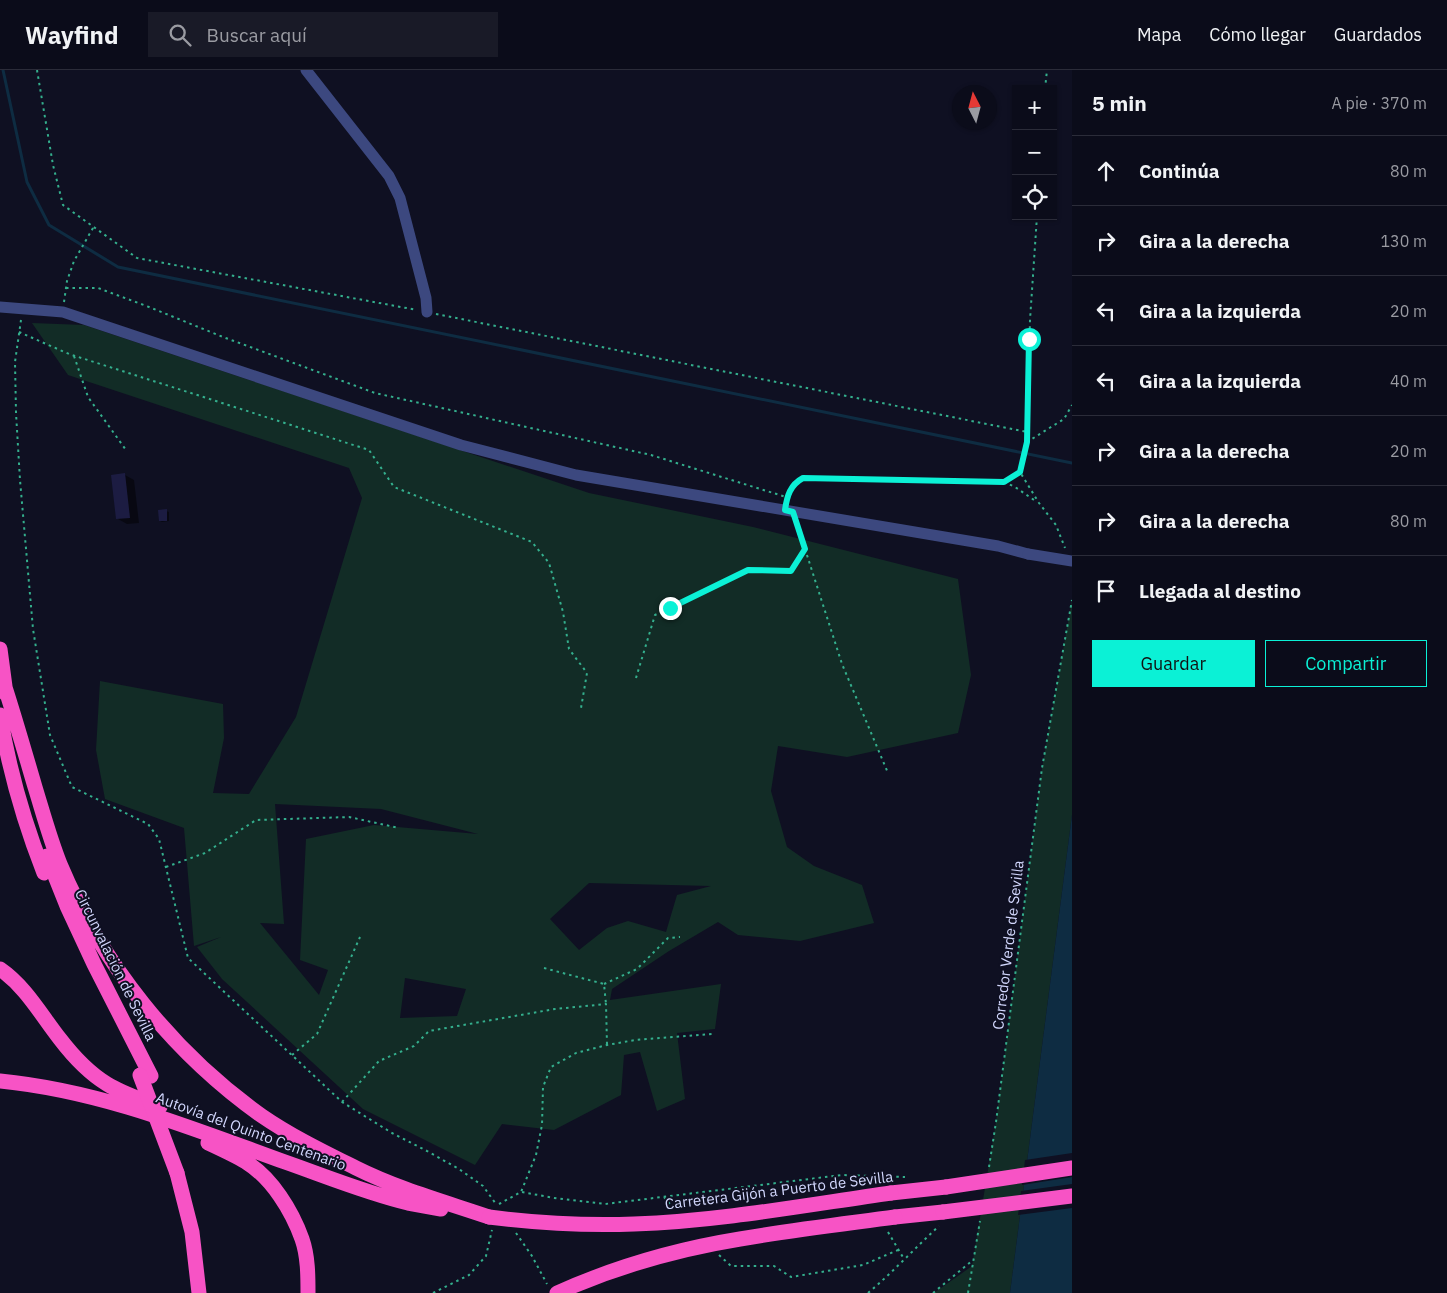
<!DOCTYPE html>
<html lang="es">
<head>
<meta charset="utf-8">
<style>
	body { margin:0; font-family:"IBM Plex Sans",sans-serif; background:#191a27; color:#f1f3f6 }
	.controls { position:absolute; right:15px; top:15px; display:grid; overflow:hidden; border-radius:0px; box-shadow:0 1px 4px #0004 }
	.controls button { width:45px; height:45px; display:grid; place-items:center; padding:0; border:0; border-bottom:1px solid #2b2c39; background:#0b0c1a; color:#f1f3f6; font:25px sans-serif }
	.compass { position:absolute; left:952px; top:15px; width:45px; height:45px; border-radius:50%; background:#0b0c1a; box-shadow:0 1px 4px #0004; rotate:354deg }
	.stop { position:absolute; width:15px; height:15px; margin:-11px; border:4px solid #0bf1d6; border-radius:50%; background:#fff }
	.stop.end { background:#0bf1d6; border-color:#fff; box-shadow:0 1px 5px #0008 }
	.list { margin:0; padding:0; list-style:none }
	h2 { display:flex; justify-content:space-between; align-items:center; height:65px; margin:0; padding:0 20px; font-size:21px }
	h2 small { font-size:16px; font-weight:400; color:#9a9ba2 }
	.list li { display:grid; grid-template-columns:32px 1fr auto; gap:15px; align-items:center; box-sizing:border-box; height:70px; padding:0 20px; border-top:1px solid #2b2c39 }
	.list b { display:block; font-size:19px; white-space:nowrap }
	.list em { font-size:16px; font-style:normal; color:#9a9ba2 }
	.actions { display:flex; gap:10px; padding:15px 20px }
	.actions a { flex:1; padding:11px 0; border:1px solid #0bf1d6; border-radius:0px; text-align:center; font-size:18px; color:#0bf1d6 }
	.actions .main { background:#0bf1d6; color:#111 }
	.icon { flex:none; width:28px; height:28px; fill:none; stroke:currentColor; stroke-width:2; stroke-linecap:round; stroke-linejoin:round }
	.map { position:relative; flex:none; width:1072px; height:1223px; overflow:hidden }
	header { display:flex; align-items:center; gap:30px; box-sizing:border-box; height:70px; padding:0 25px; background:#0b0c1a; border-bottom:1px solid #2b2c39 }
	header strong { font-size:24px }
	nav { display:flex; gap:28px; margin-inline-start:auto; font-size:18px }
	.search { width:350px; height:45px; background:#191a27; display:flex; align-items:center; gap:12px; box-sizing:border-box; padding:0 18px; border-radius:0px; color:#9a9ba2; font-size:19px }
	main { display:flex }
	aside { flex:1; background:#0b0c1a }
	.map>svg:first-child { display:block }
	.green { fill:#122c26; fill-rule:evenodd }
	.water { fill:#0e2c42 }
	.pier { fill:#0f1022 }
	.shadow { fill:#0007 }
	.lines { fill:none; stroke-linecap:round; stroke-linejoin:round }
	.stream { stroke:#0e2c42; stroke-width:3 }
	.building { fill:#1c1c42 }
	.path { stroke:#34af8d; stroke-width:2; stroke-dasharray:2.5 4; stroke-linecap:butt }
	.minor { stroke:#3c487f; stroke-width:11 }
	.highway { stroke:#f753c5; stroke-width:15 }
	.minor-bridge { stroke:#3c487f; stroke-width:11 }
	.highway-bridge { stroke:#f753c5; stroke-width:15 }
	.route { stroke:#0bf1d6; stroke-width:6 }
	.labels { text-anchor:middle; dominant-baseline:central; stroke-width:4; stroke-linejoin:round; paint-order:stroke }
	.street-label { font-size:15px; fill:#d2d7fd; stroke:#0f1022 }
</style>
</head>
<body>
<header>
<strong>Wayfind</strong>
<div class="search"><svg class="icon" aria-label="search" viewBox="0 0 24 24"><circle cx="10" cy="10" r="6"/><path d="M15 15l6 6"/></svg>Buscar aquí</div>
<nav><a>Mapa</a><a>Cómo llegar</a><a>Guardados</a></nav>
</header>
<main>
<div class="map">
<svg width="1072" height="1223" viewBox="0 0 1072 1223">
	<rect width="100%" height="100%" fill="#0f1022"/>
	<path class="green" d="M 32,253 L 84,255 L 589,423 L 753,457 L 958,509 L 971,605 L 958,663 L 847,687 L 778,676 L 771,721 L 787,777 L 814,796 L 862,815 L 874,853 L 800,871 L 738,865 L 718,852 L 669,881 L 612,919 L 610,930 L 721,914 L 715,959 L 677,963 L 685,1029 L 657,1041 L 640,982 L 624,985 L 621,1025 L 554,1060 L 502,1054 L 475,1095 L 363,1039 L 222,909 L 197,877 L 221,867 L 194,876 L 184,758 L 105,729 L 96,680 L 100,611 L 223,634 L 224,668 L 213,723 L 249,724 L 296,647 L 362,428 L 349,398 L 68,305 ZM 275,734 L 381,739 L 478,764 L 374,755 L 306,769 L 300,890 L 328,900 L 319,925 L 260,853 L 284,854 ZM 589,813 L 711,816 L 677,825 L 666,862 L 628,851 L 607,858 L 579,880 L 550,849 ZM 405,908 L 466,919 L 457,946 L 400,948 Z
		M 1072,530 L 1072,745 L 1010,1223 L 934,1223 L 972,1196 L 996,1052 L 1042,698 Z"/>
	<path class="water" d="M 1072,745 L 1072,1223 L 1010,1223 Z"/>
	<path class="pier" d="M 1072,1083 L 1072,1107 L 1022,1115 L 1025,1090 Z
		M 1072,1114 L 1072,1138 L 1018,1145 L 1021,1121 Z"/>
	<path class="shadow" d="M 125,405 L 134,410 L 139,453 L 127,454 L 118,449 Z
		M 166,441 L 169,442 L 169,451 L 162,452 L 160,451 Z"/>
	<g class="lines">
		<path class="stream" d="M 3,0 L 27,112 L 49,155 L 118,197 L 1072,393"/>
	</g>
	<path class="building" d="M 125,403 L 130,448 L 116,449 L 111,405 Z
		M 167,439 L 167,451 L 159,451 L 158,440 Z"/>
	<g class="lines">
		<path class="path" d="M 37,0 L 53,95 L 63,135 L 137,188 L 417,240
			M 1045,19 L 1047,0
			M 1037,146 L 1030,250 L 1027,372 L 1020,402 L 1039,433 L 1056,455 L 1065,478
			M 66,218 L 98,218 L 149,237 L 223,267 L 375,323 L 651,385 L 786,427
			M 64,232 L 67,211 L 74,191 L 93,158
			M 436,244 L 1027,362
			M 21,250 L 15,292 L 16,343 L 20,410 L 33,559 L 50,665 L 72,717 L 148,754 L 159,769 L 188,888 L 342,1032 L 392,1063 L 427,1081 L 459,1099 L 483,1116 L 496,1134
			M 19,262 L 69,284 L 369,380 L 394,417 L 532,472 L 549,493 L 563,542 L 569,579 L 587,603 L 581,638
			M 74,286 L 88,327 L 126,380
			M 1027,372 L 1064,349 L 1072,335
			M 1004,412 L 1020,402
			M 786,427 L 796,411 L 803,408 L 1004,412 L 1015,417 L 1037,432
			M 797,454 L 842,594 L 888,703
			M 636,608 L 655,545 L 748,500 L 791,501 L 805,479
			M 166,797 L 205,783 L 256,750 L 349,747 L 399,758
			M 544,898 L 604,914 L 606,934
			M 604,914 L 637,899 L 668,868 L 680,867
			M 292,985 L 317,964 L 360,867
			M 342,1032 L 379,991 L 414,976 L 429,961 L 555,939 L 606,934 L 607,975
			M 989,1097 L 996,1052 L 1042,698 L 1072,530
			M 522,1122 L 554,1128 L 605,1134 L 842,1105 L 905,1107
			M 664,1127 L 674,1139
			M 499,1134 L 521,1122 L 536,1085 L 542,1055 L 543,1017 L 551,997 L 576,983 L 607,975 L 635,970 L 713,964
			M 888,1162 L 904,1189
			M 516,1163 L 532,1186 L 547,1214
			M 719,1185 L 731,1196 L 774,1196 L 791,1207 L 863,1195 L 898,1180
			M 433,1223 L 469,1205 L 486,1186 L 492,1160
			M 868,1223 C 893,1202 915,1178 939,1156
			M 933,1223 L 973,1190
			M 968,1223 L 980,1151"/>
		<path class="minor" d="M 306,0 L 389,106 L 400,128 L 426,228 L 427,242
			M 0,237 L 63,242 L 461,375 L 576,405 L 998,476 L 1028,484"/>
		<path class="highway" d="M 0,579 L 6,624
			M 4,614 C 15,648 25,683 35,717 C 43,743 50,769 60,794 C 102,894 173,983 262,1046 C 291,1066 324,1082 356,1098 C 398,1119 445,1132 489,1147
			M 0,645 C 9,700 24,752 44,803
			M 47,786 L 67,836 L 94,894 L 151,1006
			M 0,899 C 26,917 41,945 60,969 C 73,986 89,1003 107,1014 C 123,1024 143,1030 160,1037
			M 0,1011 C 101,1021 191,1058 285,1092 C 325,1106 366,1123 408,1133 C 419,1135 430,1137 441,1139
			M 208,1073 C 221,1079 234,1085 246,1092 C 272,1108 292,1141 302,1169 C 308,1186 308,1206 308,1223
			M 177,1103 L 192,1162 L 199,1223
			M 891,1123 L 946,1117
			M 895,1147 L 943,1142"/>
		<path class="minor-bridge" d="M 1028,484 L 1072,491"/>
		<path class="highway-bridge" d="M 140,1005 L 177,1103
			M 946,1117 L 1072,1098
			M 943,1142 L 1072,1126
			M 489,1147 C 537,1153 585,1156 634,1154 C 720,1151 806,1135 891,1123
			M 557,1223 C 613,1198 678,1179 740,1169 C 791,1160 843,1154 895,1147"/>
	</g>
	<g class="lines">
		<path class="route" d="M 670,538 L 748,500 L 791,501 L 805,479 L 793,442 L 785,440 C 787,426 790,415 803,408 L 1004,412 L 1020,402 L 1027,372 L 1029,269"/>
	</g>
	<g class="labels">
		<g class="street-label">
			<text transform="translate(1008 875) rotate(-83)">Corredor Verde de Sevilla</text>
			<text transform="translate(116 895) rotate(64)">Circunvalación de Sevilla</text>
			<text transform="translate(251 1061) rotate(20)">Autovía del Quinto Centenario</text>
			<text transform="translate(779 1120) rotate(-7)">Carretera Gijón a Puerto de Sevilla</text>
		</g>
	</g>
</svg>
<div class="controls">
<button>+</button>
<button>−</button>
<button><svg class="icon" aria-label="locate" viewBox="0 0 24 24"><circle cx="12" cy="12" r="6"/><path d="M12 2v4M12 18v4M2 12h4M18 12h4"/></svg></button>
</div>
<svg class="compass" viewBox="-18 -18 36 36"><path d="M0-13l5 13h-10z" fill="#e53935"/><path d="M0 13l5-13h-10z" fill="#9a9ba2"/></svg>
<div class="stop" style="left:1029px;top:269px"></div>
<div class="stop end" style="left:670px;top:538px"></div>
</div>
<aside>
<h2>5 min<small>A pie · 370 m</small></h2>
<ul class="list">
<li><svg class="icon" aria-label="ahead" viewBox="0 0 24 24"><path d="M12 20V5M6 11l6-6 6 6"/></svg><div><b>Continúa</b></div><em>80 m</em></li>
<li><svg class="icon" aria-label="right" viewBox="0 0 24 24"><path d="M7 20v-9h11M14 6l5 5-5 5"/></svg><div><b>Gira a la derecha</b></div><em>130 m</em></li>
<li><svg class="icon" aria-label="left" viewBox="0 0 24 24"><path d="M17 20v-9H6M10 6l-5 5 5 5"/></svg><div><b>Gira a la izquierda</b></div><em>20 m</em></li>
<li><svg class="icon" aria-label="left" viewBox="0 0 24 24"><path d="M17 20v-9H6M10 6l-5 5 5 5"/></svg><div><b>Gira a la izquierda</b></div><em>40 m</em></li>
<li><svg class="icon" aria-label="right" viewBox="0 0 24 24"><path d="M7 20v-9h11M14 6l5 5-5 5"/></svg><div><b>Gira a la derecha</b></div><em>20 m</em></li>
<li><svg class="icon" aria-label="right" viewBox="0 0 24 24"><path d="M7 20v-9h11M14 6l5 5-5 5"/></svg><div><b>Gira a la derecha</b></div><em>80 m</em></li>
<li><svg class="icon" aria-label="arrive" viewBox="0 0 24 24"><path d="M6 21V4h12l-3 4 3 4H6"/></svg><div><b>Llegada al destino</b></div></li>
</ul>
<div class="actions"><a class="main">Guardar</a><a>Compartir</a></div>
</aside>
</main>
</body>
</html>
